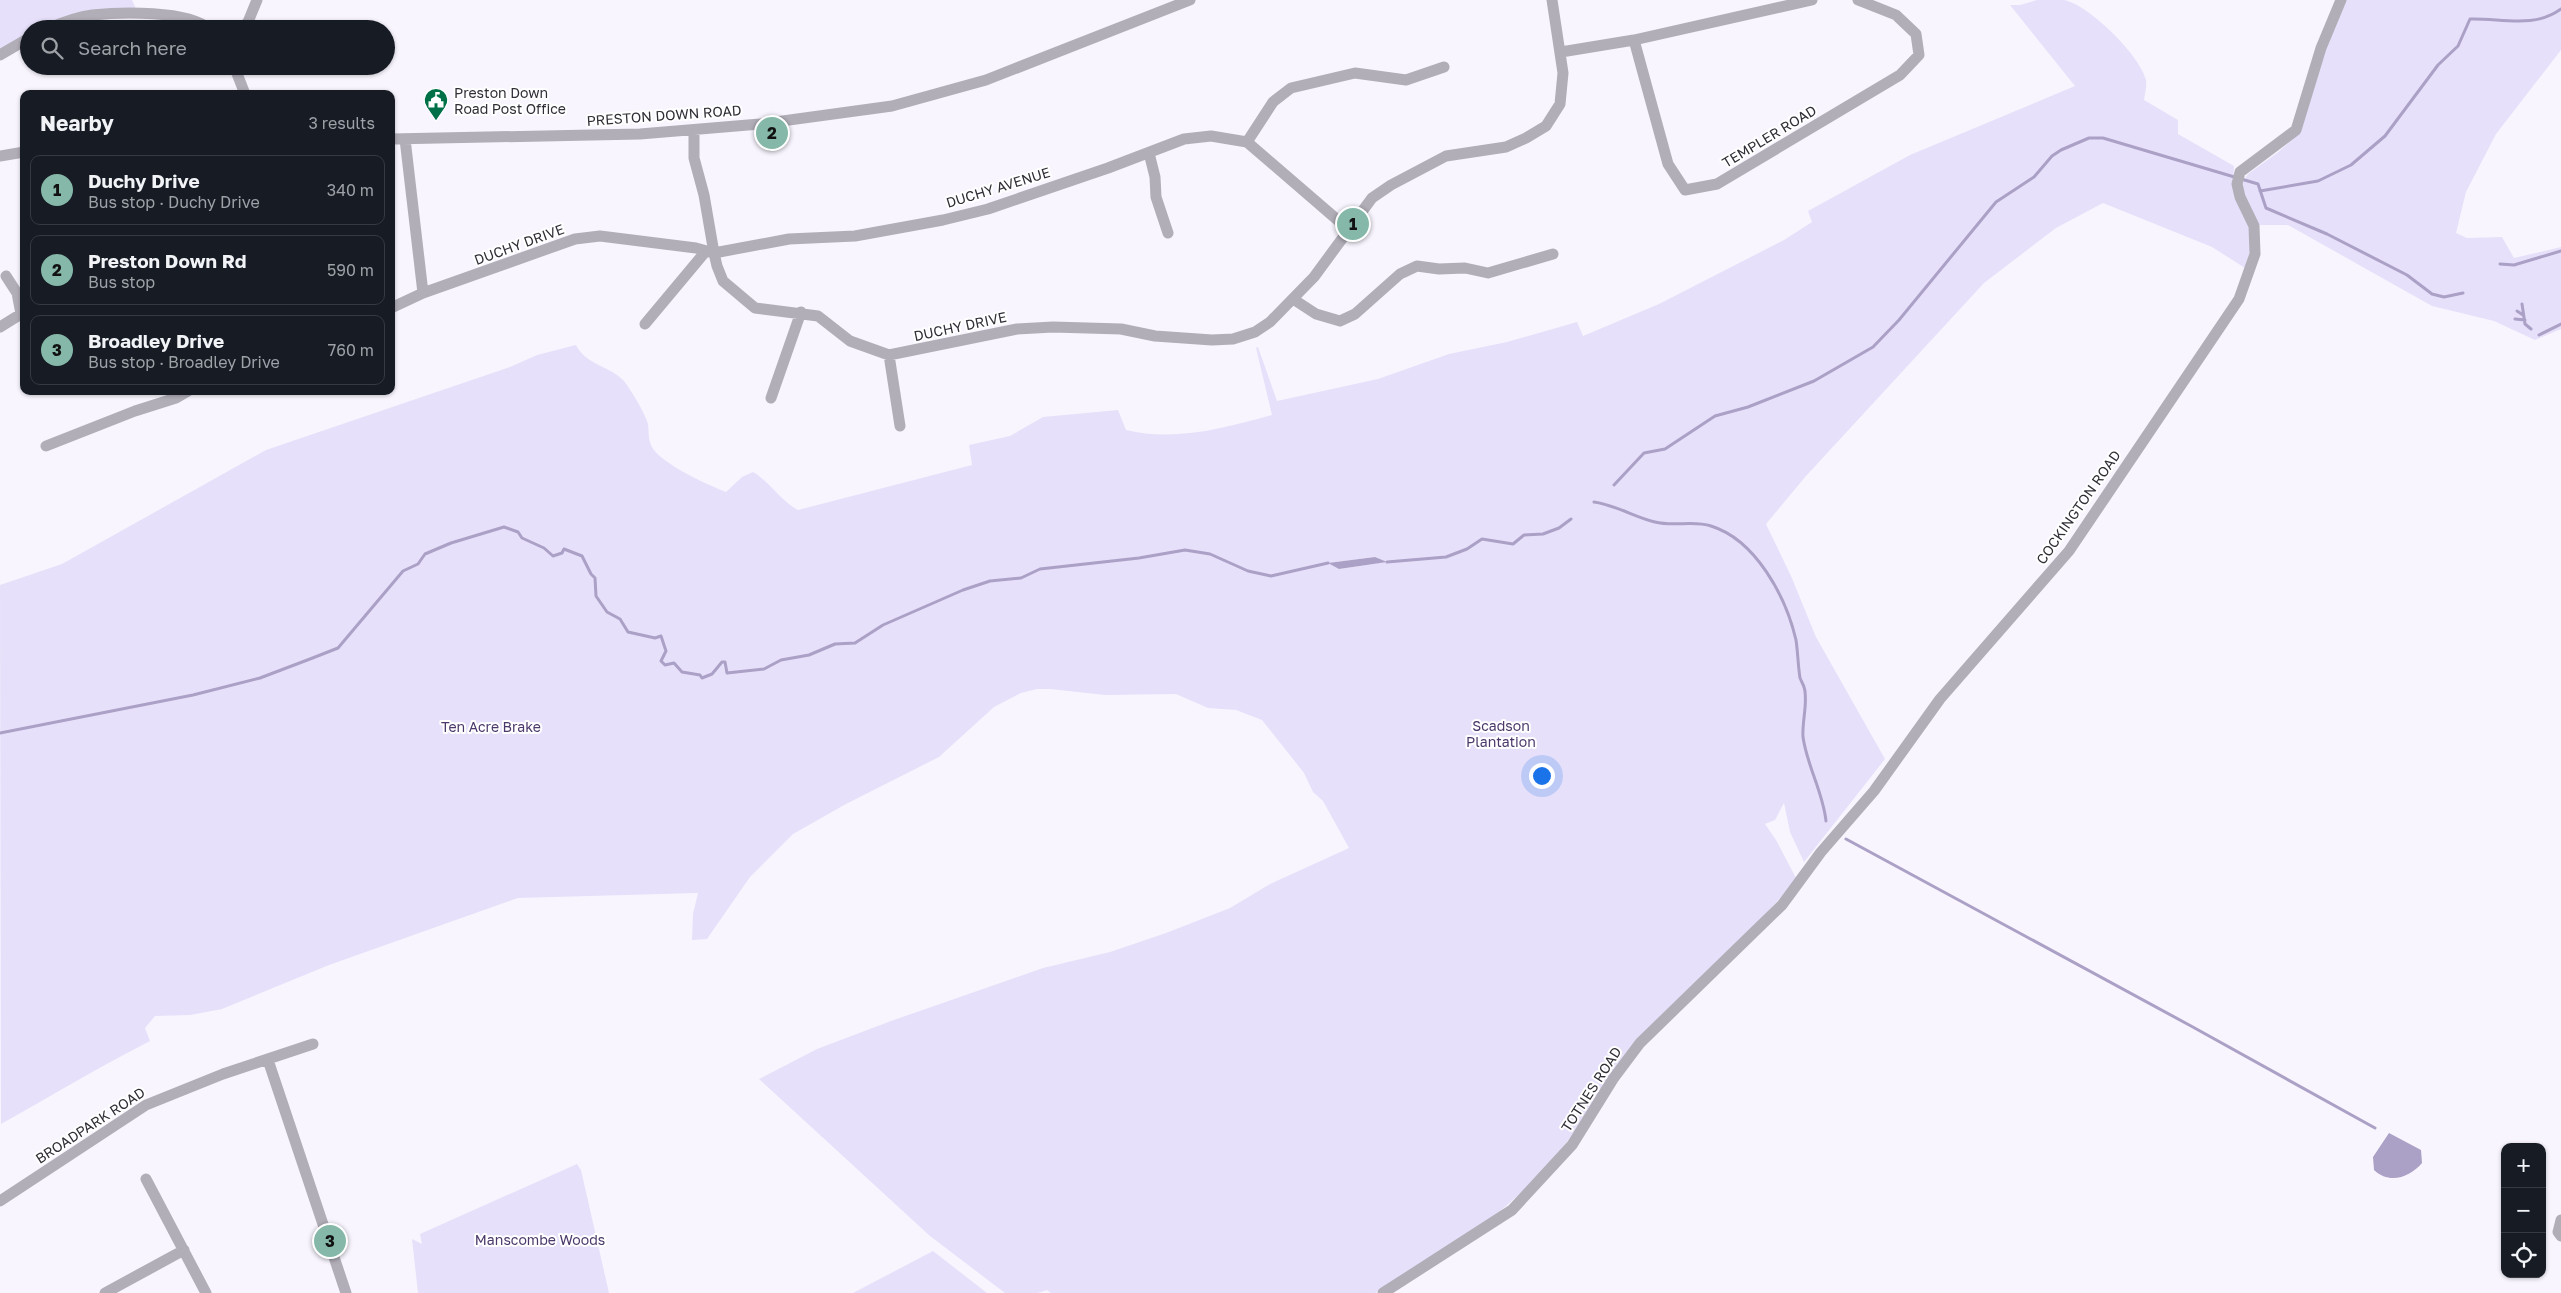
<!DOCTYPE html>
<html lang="en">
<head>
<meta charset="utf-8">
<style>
	body { margin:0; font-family:"Golos Text",sans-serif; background:#242831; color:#f1f3f6 }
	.controls { position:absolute; right:15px; bottom:15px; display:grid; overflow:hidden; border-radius:10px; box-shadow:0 1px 4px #0004 }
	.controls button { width:45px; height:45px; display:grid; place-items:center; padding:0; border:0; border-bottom:1px solid #363941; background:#171b24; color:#f1f3f6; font:25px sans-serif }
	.you { position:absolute; left:1541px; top:775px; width:18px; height:18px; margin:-12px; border:4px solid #fff; border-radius:50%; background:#1a73e8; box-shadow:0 0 0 8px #1a73e833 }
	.badge { display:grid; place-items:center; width:32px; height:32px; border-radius:50%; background:#85b8a8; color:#111; font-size:16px; font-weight:700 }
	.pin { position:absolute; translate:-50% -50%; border:2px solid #fff; box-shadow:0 1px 5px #0006 }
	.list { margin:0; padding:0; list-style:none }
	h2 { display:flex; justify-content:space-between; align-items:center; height:65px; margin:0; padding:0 20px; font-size:21px }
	h2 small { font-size:16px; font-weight:400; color:#9ea1a6 }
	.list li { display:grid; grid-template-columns:32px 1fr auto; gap:15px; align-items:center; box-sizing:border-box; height:70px; margin:0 10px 10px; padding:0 10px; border:1px solid #363941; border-radius:10px }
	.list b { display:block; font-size:19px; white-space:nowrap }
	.list p { margin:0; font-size:16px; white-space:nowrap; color:#9ea1a6 }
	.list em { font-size:16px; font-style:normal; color:#9ea1a6 }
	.icon { flex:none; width:28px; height:28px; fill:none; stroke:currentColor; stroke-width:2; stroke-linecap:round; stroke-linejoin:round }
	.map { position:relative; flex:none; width:2561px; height:1293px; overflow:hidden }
	.search { position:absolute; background:#171b24; box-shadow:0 1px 4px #0004; left:20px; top:20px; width:375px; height:55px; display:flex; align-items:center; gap:12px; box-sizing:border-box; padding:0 18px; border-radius:28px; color:#9ea1a6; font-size:19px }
	.panel { position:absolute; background:#171b24; box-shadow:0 1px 4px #0004; left:20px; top:90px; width:375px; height:305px; border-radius:10px }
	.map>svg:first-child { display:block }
	.green { fill:#e7e0fa; fill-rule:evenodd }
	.water { fill:#aba0c5 }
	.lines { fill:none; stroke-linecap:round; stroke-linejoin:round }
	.stream { stroke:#aba0c5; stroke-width:3 }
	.minor { stroke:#b1aeb8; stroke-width:11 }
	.labels { text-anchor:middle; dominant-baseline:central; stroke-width:4; stroke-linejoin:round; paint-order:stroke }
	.poi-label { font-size:14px; fill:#302e36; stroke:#fff; text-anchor:start }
	.street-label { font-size:14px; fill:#302e36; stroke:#fff }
	.park-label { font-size:14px; fill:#4b396b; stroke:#fff }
</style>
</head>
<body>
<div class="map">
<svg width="2561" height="1293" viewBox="0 0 2561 1293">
	<rect width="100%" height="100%" fill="#f8f5fe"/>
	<path class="green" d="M 0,0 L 132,0 L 138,13 L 91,15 L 47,29 L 29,29 L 29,38 L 0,55 Z
		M 2037,0 C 2045,0 2056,0 2064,0 C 2089,5 2140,55 2146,80 C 2147,86 2145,93 2144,100 L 2178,120 L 2178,134 L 2234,166 C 2231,197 2243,200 2250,226 C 2254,240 2249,255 2245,268 L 2212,247 L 2103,203 L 2056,228 L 1984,283 L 1806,476 L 1766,524 L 1791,576 L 1816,637 L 1885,759 L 1804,862 L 1790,832 L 1784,803 L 1775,820 L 1765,824 L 1776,840 L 1796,878 L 1787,891 L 1608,1079 L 1557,1157 L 1532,1183 L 1498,1213 L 1375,1293 L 1051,1293 L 1047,1290 L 1038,1293 L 1005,1293 L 930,1236 L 759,1079 L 817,1049 L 891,1021 L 1043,968 L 1110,952 L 1166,933 L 1230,908 L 1270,884 L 1349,848 L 1323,801 L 1313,792 L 1304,773 L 1262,720 L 1236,710 L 1208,708 L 1176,694 L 1105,695 L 1050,689 L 1037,689 L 1021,693 L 994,707 L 939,757 L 846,804 L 793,834 L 750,877 L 707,939 L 692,940 L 693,914 L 698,893 L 518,898 L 329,965 L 222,1009 L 190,1015 L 155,1016 L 145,1028 L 150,1041 C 99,1067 51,1096 1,1124 L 0,585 L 62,564 L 266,450 L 510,367 L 537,355 L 576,345 C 586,365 610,366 624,381 C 631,390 645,413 648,424 C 649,432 648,440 652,447 C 660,463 708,485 726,492 L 742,477 L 753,472 C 770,482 781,501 798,510 L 972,465 L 969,445 L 1010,436 L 1043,417 L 1118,410 L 1126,430 C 1174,442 1225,428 1272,415 L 1256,348 L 1258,347 L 1277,401 L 1378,379 L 1449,354 L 1507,342 L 1577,322 L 1583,336 L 1659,304 L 1784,240 L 1812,222 L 1808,211 L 1910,155 L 2075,86 L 2010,5 L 2020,5 ZM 1375,557 L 1385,562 L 1340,569 L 1329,563 Z
		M 2345,0 L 2561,0 L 2561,50 L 2496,134 L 2466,192 L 2456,233 L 2467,238 L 2502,237 L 2514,258 L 2561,247 L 2561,329 L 2535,340 L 2494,321 L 2432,306 L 2288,225 L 2257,225 L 2244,196 L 2242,184 L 2248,174 L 2277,153 L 2300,133 L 2325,48 Z
		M 577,1164 L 581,1170 L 609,1293 L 418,1293 L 412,1239 L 422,1244 L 420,1234 Z
		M 933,1251 L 987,1293 L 853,1293 Z"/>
	<path class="water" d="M 1375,557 L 1387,562 L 1339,569 L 1328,563 Z
		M 2389,1133 L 2421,1150 L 2422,1163 C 2410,1177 2390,1185 2374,1170 L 2373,1157 Z"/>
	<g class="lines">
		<path class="stream" d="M 2260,191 L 2318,181 L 2351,165 L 2385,136 L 2438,65 L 2458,46 L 2470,19 C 2501,18 2534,29 2561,9
			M 2500,264 L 2514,265 L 2561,251
			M 2522,304 L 2525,324 L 2531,329
			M 2517,311 L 2523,315
			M 2515,319 L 2525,320
			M 2539,335 L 2561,324
			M 1614,485 L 1644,453 L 1665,449 L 1715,416 L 1748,407 L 1814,381 L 1873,347 L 1899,320 L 1996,202 L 2034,177 L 2052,156 L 2061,150 L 2089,138 L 2103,138 L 2258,184 L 2266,208 L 2327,234 L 2407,275 L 2432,294 L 2444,297 L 2463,293
			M 1594,502 C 1616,505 1634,517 1655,522 C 1674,527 1693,520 1711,526 C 1756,540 1786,597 1796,640 C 1798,653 1798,666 1800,678 C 1802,683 1805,687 1805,692 C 1807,707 1802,722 1803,737 C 1807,766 1823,792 1826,821
			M 1387,562 L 1446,557 L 1467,549 L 1482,539 L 1513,544 L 1524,535 L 1543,534 L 1559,528 L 1571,519
			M 0,733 L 193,695 L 260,678 L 310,659 L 338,648 L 403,571 L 418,564 L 425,554 L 451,543 L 504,527 L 518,532 L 522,538 L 544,548 L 553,556 L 562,553 L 564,549 L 582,556 L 591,574 L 595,578 L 596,596 L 607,612 L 620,619 L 628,632 L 655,638 L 661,636 L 666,651 L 661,661 L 665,665 L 674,663 L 682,672 L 700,675 L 702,678 L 712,674 L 722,662 L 725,662 L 727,673 L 764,669 L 781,660 L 809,655 L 835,644 L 855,643 L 883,625 L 963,590 L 990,581 L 1021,578 L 1040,569 L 1139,558 L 1185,550 L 1210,554 L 1248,571 L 1271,576 L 1328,563
			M 1846,839 L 2191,1026 L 2375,1128"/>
		<path class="minor" d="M 47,29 C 61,23 76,17 92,15 C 120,12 188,10 209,29
			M 241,29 L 248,22 L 257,0
			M 1634,40 L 1668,164 L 1685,190 L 1717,184 L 1900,75 L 1919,55 L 1916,34 L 1896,15 L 1858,0
			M 1561,52 L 1634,40 L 1812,0
			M 0,55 L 29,38
			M 234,66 L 245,94
			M 694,130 L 694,158 L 704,195 L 714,253 L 789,239 L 855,236 L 943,220 L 988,209 L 1108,168 L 1184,139 L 1211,136 L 1247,142 L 1348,229
			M 391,139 L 640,134 L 760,124 L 892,106 L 986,80 L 1190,0
			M 405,139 L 423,293
			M 1247,142 L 1273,102 L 1291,88 L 1355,73 L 1406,80 L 1444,67
			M 1149,153 L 1155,177 L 1156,197 L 1168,233
			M 0,156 L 24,152
			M 1293,299 L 1316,314 L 1340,321 L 1355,314 L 1400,274 L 1417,266 L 1439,269 L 1465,268 L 1488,273 L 1553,254
			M 391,308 L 423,293 L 575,239 L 600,236 L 696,248 L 714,253 L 717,266 L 723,281 L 755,308 L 818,316 L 850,341 L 889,355 L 1017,329 L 1053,327 L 1121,329 L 1155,336 L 1212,340 L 1233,339 L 1255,332 L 1270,322 L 1314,277 L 1372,198 L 1391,185 L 1446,156 L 1506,147 L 1526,138 L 1546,126 L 1560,104 L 1563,73 L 1552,0
			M 645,324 L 706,251
			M 0,327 L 21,314 L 17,293 L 6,276
			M 889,355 L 900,426
			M 771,398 L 801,312
			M 46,446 L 135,411 L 176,398 L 188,391
			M 268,1060 L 346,1293
			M 146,1179 L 206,1293
			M 0,1201 L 146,1105 L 223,1074 L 313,1044
			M 2561,1220 L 2558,1232 L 2561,1236
			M 105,1293 L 184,1250
			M 1383,1293 L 1512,1210 L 1572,1145 L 1613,1079 L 1640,1043 L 1782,905 L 1821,852 L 1874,791 L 1940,699 L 2069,551 L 2239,299 L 2255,254 L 2254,226 L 2240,197 L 2237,184 L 2240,172 L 2296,130 L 2321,48 L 2341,0"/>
	</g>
	<defs>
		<g id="civic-pin" transform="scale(1.25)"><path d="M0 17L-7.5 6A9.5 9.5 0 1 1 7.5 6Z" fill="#007049" stroke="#fff"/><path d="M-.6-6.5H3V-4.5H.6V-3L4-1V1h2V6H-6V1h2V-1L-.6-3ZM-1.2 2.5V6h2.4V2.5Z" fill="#fff"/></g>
	</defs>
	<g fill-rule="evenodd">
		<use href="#civic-pin" x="436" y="100"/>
	</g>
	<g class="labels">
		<g class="poi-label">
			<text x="454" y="92">Preston Down<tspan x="454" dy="16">Road Post Office</tspan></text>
		</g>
		<g class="street-label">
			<text transform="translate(664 115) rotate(-4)">PRESTON DOWN ROAD</text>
			<text transform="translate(1769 136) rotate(-31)">TEMPLER ROAD</text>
			<text transform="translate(998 187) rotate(-17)">DUCHY AVENUE</text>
			<text transform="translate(519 244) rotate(-20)">DUCHY DRIVE</text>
			<text transform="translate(960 326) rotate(-12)">DUCHY DRIVE</text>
			<text transform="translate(2078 507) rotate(-55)">COCKINGTON ROAD</text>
			<text transform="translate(1591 1089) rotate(-57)">TOTNES ROAD</text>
			<text transform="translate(90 1125) rotate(-33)">BROADPARK ROAD</text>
		</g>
		<g class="park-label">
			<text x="1501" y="725">Scadson<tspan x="1501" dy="16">Plantation</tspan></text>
			<text x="491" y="726">Ten Acre Brake</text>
			<text x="540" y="1239">Manscombe Woods</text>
		</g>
	</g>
</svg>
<div class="controls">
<button>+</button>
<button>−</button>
<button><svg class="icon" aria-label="locate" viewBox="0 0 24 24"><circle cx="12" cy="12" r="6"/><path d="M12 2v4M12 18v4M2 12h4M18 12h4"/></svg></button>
</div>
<div class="you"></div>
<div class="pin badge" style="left:1353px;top:224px">1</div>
<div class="pin badge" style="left:772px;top:133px">2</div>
<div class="pin badge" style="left:330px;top:1241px">3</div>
<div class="search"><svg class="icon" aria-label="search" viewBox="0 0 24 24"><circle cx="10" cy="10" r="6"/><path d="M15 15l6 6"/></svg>Search here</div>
<section class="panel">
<h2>Nearby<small>3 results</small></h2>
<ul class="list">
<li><span class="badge">1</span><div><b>Duchy Drive</b><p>Bus stop · Duchy Drive</p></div><em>340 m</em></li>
<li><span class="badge">2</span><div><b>Preston Down Rd</b><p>Bus stop</p></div><em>590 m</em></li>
<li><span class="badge">3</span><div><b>Broadley Drive</b><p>Bus stop · Broadley Drive</p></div><em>760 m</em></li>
</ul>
</section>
</div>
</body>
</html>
